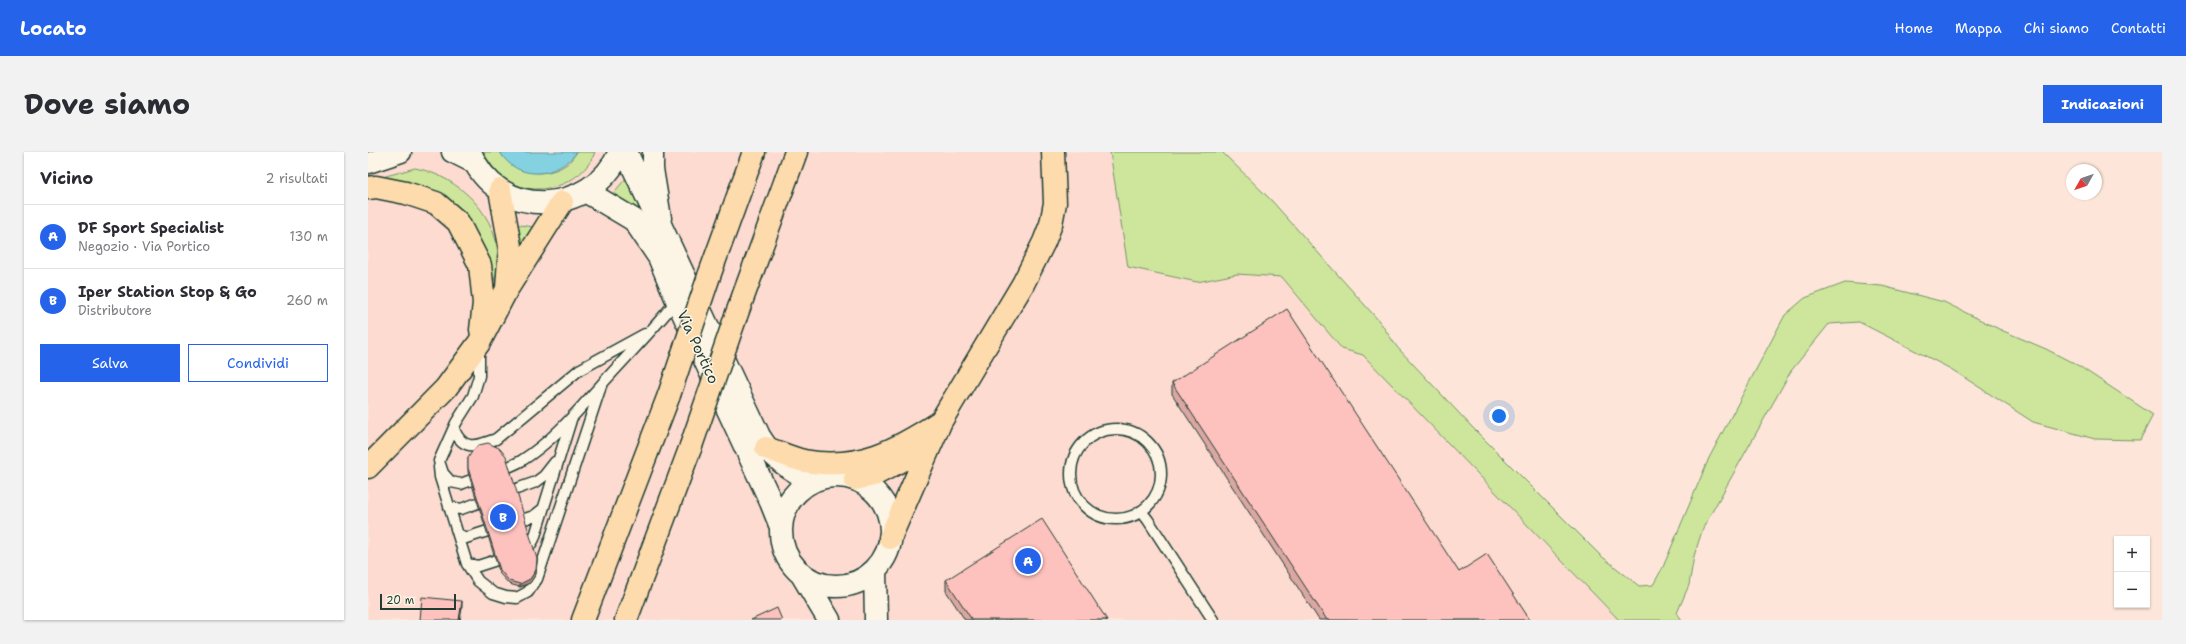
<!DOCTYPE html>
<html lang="it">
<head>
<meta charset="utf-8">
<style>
	body { margin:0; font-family:"Shantell Sans",sans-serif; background:#f2f2f3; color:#2b2b33 }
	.controls { position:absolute; right:12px; bottom:12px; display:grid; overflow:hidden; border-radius:0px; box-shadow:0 1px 3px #0004 }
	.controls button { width:36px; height:36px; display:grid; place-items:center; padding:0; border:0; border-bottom:1px solid #e1e1e2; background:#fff; color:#2b2b33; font:20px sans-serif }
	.compass { position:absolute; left:1698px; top:12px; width:36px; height:36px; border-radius:50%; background:#fff; box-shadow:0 1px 3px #0004; rotate:230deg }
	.scale { position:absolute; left:12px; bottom:10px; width:76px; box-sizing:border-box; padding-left:4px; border:2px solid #1f3d34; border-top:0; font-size:11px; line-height:14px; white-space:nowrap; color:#1f3d34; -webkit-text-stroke:3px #fcf5e5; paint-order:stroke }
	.you { position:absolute; left:1131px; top:264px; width:14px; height:14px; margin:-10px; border:3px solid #fff; border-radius:50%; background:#1a73e8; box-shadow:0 0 0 6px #1a73e833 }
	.badge { display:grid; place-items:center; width:26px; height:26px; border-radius:50%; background:#2563eb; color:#fff; font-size:13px; font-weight:700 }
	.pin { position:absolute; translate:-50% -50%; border:2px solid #fff; box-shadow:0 1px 4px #0006 }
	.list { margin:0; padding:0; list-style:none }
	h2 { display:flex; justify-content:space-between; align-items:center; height:52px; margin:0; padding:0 16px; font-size:17px }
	h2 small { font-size:13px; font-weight:400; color:#7c7c81 }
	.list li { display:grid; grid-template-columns:26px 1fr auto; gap:12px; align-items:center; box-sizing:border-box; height:64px; padding:0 16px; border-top:1px solid #e1e1e2 }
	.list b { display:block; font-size:15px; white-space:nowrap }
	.list p { margin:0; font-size:13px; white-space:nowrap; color:#7c7c81 }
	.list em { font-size:13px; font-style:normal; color:#7c7c81 }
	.actions { display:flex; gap:8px; padding:12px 16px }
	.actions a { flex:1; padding:9px 0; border:1px solid #2563eb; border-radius:0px; text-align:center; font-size:14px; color:#2563eb }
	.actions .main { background:#2563eb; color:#fff }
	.map { position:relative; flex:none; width:1794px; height:468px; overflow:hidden; border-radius:0px }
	header { display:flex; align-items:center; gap:24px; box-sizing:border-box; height:56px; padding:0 20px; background:#2563eb; color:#fff }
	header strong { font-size:19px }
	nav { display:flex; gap:22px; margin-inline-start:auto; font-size:14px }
	.intro { display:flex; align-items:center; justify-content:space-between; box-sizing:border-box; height:96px; padding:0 24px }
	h1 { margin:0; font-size:28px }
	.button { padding:10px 18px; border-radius:0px; background:#2563eb; color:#fff; font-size:14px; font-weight:700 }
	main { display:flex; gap:24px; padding:0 24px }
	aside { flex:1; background:#fff; border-radius:0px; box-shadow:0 1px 3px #0004 }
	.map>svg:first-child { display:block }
	.built { fill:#fddbd1 }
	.green { fill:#cde69c; stroke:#769268 }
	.water { fill:#84d2e1; stroke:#5c969c }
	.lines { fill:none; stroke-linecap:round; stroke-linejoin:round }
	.service-casing { stroke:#1f3d34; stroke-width:13 }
	.minor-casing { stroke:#1f3d34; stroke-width:23 }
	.secondary-casing { stroke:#1f3d34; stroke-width:25 }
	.trunk-casing { stroke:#1f3d34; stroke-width:25 }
	.service { stroke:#fcf5e5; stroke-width:10 }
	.minor { stroke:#fcf5e5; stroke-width:20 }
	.secondary { stroke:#fcf5e5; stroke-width:22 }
	.trunk { stroke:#fedbac; stroke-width:22 }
	.trunk-bridge-casing { stroke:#1f3d34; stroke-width:25; stroke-linecap:butt }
	.trunk-bridge { stroke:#fedbac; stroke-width:22 }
	.wall { fill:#daa7a3; stroke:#1f3d34 }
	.shaded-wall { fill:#b28885; stroke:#1f3d34 }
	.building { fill:#fec2be; stroke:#1f3d34 }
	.labels { text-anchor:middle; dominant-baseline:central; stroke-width:3; stroke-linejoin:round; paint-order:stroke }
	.street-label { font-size:15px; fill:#1f3d34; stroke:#fcf5e5 }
</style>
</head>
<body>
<header>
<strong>Locato</strong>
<nav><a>Home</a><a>Mappa</a><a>Chi siamo</a><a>Contatti</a></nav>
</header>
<div class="intro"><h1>Dove siamo</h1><a class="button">Indicazioni</a></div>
<main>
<aside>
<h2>Vicino<small>2 risultati</small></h2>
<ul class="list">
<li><span class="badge">A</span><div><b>DF Sport Specialist</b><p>Negozio · Via Portico</p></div><em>130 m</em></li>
<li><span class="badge">B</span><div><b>Iper Station Stop &amp; Go</b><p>Distributore</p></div><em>260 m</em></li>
</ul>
<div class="actions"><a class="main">Salva</a><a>Condividi</a></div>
</aside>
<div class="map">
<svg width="1794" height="468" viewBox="0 0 1794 468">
	<rect width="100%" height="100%" fill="#fde6d9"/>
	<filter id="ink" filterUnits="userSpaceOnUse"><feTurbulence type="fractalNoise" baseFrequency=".025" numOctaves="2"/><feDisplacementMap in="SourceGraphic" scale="8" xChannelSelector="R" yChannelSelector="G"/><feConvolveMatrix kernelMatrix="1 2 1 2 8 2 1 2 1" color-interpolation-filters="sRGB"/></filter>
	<g filter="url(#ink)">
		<path class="built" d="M 0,0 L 742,0 L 761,115 L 829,130 L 869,122 L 914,125 L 974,197 L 995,203 L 1251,468 L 0,468 Z"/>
		<path class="green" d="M 115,0 L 132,0 C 145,23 178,27 199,12 C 203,9 206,4 209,0 L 227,0 C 215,34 165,49 136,26 C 127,19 121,10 115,0 Z
			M 742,0 L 854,0 L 903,48 L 1012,170 L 1029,195 L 1104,275 L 1232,403 L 1271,434 L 1285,433 L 1295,415 L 1341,306 L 1417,163 L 1437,146 L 1477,131 L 1514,134 L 1576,150 L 1633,178 L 1678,197 L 1711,214 L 1785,263 L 1772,288 L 1727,287 L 1665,270 L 1583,217 L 1491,170 L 1461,172 L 1423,219 L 1335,376 L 1326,404 L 1321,433 L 1309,461 L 1314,468 L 1251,468 L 995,203 L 974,197 L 914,125 L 869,122 L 829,130 L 760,115 Z
			M 47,16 C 91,24 133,65 130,112 C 130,120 125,130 123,138 L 94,70 L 0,29 Z
			M 258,26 L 275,61 L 275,63 L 243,44 Z
			M 146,72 L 166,75 L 152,100 Z"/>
		<path class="water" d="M 132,0 L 209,0 C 190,25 150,31 132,0 Z"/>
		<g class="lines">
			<g class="service-casing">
				<path id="service" d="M 111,196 L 111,224 L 105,244 L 88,271 L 71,309 L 75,321 L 83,330 L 93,332 C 112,324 135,319 153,309 C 185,289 209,260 234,232 C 259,204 285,178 309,148
					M 86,277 C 95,300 109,294 128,287 L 211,218 L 277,182
					M703 322a45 45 0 1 1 90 0a45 45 0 1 1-90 0Z
					M 71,315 L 72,325 L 99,412 L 110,429 L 125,441 L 138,445 L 149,446 L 160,440 L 169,427 L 232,237
					M 81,355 L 93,357 L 168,330 L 176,324 L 187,310
					M 773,359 L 780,368 L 845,468
					M 90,382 L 98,386 L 166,364 L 175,357
					M 155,398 L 161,395 L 166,387 L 203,268
					M 99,412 L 110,414 L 141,404"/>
			</g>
			<g class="minor-casing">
				<path id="minor" d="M 84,0 L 106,11
					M 285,0 L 285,17 L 293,66
					M 0,11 L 33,0"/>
			</g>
			<g class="secondary-casing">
				<path id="secondary" d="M 102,0 C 129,69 223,65 252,0
					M 258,0 L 391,284 C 404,306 421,317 444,329
					M 219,40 L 266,68 L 291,105 L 309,148 L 403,350 L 413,375
					M413 379a55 55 0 1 1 110 0a55 55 0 1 1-110 0Z
					M 507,418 L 508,468
					M 433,421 L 461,468"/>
			</g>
			<g class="trunk-casing">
				<path id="trunk" d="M 0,36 L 8,35 L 38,41 L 68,51 L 90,70 L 112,113 L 116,151 L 113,178
					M 132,38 L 142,94 L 139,136
					M 341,124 L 386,0
					M 368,164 L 428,0
					M 398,296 C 410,300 423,306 436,309 C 491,319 529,298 573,269
					M 0,315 L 78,236 L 111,191 L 139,137 L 194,50
					M 487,327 L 506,323 L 546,302
					M 522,386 L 573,269 L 655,132 L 676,90 L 683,72 L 687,51 L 685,0
					M 215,468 L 301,243
					M 258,468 L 323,294"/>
			</g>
			<use href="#service" class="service"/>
			<use href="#minor" class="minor"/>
			<use href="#secondary" class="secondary"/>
			<use href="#trunk" class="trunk"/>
			<g class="trunk-bridge-casing">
				<path id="trunk-bridge" d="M 301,243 L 341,124
					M 323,294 L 368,164"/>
			</g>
			<use href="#trunk-bridge" class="trunk-bridge"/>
		</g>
		<path class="wall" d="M 804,231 L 1091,420 L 1162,468 L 951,468 L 804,242 Z
			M 100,306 L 169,410 L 168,422 L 162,431 L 152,435 L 141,432 L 132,422 L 100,320 Z
			M 578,428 L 739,468 L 597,468 L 578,439 Z"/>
		<path class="shaded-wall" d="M 169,407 L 168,422 L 162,431 L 152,435 L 152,432 Z
			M 94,449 L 94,456 L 92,468 L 91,468 Z"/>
		<path class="building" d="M 919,157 L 1091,420 L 1119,402 L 1162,468 L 959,468 L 804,231 Z
			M 120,291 L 131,296 L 138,304 L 169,407 L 168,418 L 162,427 L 152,432 L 141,429 L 132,418 L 100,316 L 100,306 L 105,298 L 111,293 Z
			M 674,367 L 739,468 L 604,468 L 578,428 Z
			M 54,445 L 94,449 L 91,468 L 52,468 Z
			M 409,456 L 414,468 L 383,468 Z"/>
	</g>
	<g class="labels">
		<g class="street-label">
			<text transform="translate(330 195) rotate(65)">Via Portico</text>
		</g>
	</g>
</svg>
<div class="controls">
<button>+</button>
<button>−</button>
</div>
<svg class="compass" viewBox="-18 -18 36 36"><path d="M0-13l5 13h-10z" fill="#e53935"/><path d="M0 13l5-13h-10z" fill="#7c7c81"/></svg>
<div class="scale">20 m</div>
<div class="you"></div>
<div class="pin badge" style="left:660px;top:409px">A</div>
<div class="pin badge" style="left:135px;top:365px">B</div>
</div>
</main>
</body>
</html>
